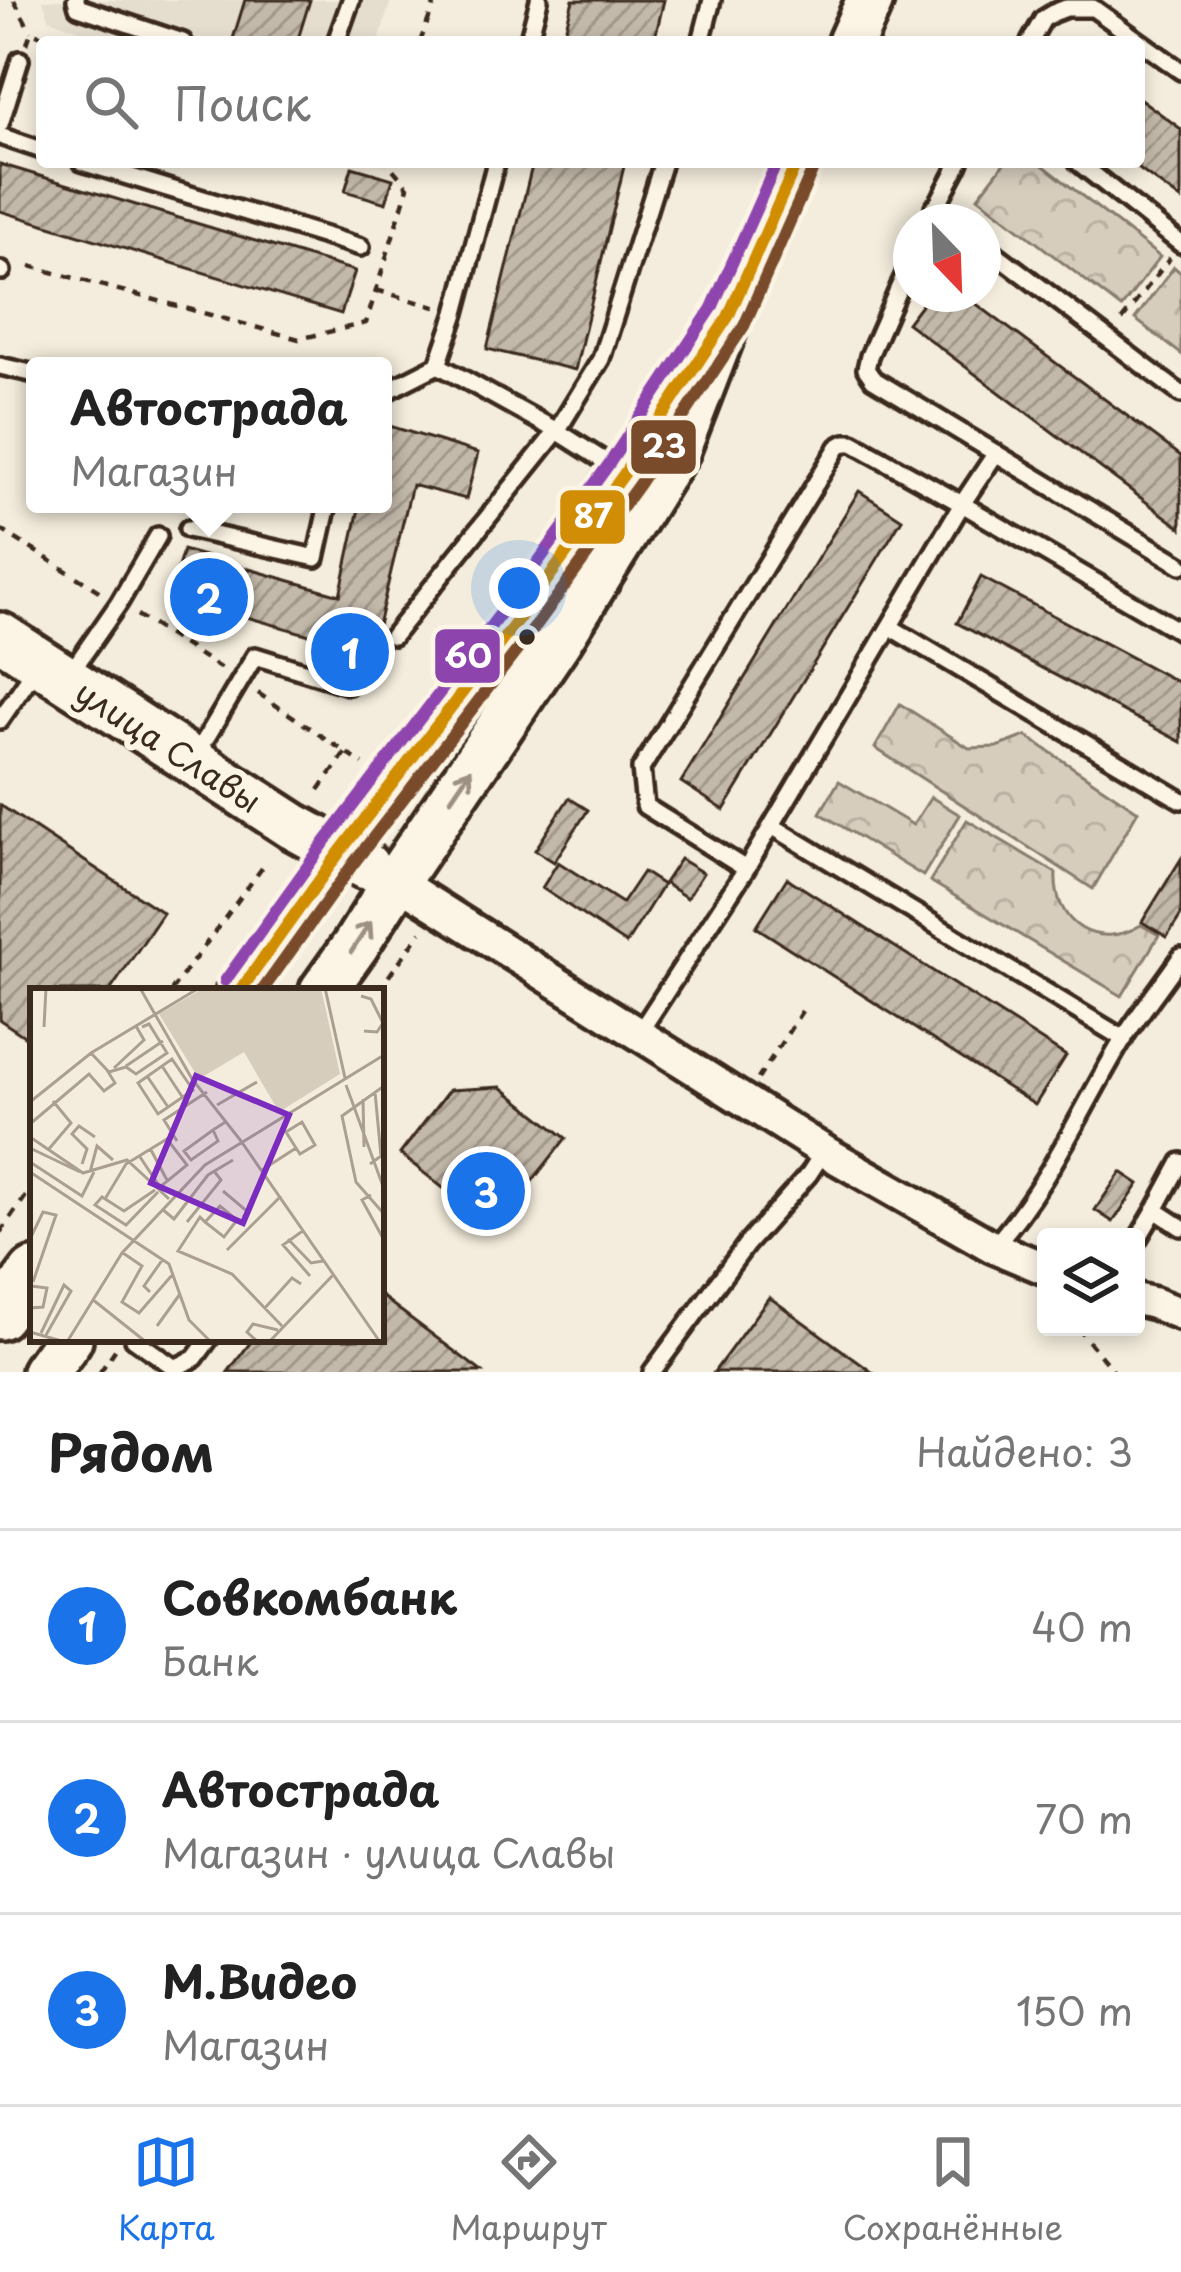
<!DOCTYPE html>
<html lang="ru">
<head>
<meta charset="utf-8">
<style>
	body { margin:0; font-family:"Playpen Sans",sans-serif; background:#f2f2f2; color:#222 }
	.controls { position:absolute; right:36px; bottom:36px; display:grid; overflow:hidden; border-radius:12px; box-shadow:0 6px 18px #0003 }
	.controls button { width:108px; height:108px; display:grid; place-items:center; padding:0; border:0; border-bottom:3px solid #e0e0e0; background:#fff; color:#222; font:60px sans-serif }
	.compass { position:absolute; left:893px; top:204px; width:108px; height:108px; border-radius:50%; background:#fff; box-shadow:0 6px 18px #0003; rotate:157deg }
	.you { position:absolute; left:519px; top:588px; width:42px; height:42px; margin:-30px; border:9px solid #fff; border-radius:50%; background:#1a73e8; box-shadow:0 0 0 18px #1a73e833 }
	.badge { display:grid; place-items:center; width:78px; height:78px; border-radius:50%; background:#1a73e8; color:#fff; font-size:39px; font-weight:700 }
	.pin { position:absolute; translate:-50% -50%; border:6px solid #fff; box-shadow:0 3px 12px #0006 }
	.popup { position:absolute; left:26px; top:357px; width:366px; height:156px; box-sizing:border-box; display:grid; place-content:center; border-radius:12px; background:#fff; filter:drop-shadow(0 3px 9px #0005); font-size:39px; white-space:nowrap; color:#767676 }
	.popup b { font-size:45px; color:#222 }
	.popup::after { content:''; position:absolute; left:50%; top:100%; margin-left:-24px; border:24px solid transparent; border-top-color:#fff }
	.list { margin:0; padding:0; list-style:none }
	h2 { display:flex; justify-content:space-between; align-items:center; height:156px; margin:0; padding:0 48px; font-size:51px }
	h2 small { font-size:39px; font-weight:400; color:#767676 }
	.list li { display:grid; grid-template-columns:78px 1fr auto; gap:36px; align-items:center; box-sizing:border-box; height:192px; padding:0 48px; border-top:3px solid #e0e0e0 }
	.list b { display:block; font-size:45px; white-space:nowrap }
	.list p { margin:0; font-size:39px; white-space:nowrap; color:#767676 }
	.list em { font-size:39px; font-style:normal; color:#767676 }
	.icon { flex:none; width:66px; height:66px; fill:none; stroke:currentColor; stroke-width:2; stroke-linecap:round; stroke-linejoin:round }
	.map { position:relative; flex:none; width:1181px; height:1372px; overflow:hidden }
	.search { position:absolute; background:#fff; box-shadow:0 6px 18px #0003; left:36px; right:36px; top:36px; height:132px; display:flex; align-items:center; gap:30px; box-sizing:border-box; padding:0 42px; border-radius:12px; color:#767676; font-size:45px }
	.sheet { height:732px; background:#fff }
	nav { display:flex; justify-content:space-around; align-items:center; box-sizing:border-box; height:168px; border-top:3px solid #e0e0e0; background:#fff; font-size:33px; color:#767676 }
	nav a { display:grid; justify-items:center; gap:6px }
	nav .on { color:#1a73e8 }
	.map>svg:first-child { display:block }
	.built { fill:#e5ddce }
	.park { fill:url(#park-crowns); stroke:#887c6e; stroke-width:3 }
	.building { fill:url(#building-hatch); stroke:#3b2a1e; stroke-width:3 }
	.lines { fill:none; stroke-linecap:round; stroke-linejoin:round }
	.lane-casing { stroke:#3b2a1e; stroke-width:24 }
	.street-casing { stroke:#3b2a1e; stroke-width:39 }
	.secondary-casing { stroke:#3b2a1e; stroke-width:54 }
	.path { stroke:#3b2a1e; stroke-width:4.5; stroke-dasharray:9 9; stroke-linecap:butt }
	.lane { stroke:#fcf5e5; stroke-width:15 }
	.street { stroke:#fcf5e5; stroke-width:30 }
	.secondary { stroke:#fcf5e5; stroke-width:45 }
	.bus-1-casing { stroke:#fcf5e5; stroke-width:21 }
	.bus-2-casing { stroke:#fcf5e5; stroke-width:21 }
	.bus-3-casing { stroke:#fcf5e5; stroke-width:21 }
	.bus-1 { stroke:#d18d06; stroke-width:12 }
	.bus-2 { stroke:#7a4b2a; stroke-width:12 }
	.bus-3 { stroke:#8e44ad; stroke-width:12 }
	.oneway { stroke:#9c9082 }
	.bus-dot { fill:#3b2a1e; stroke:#fcf5e5; stroke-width:4.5 }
	.labels { text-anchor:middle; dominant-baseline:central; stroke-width:12; stroke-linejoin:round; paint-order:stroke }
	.street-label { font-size:33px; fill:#3b2a1e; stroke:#fcf5e5 }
	.inset-road { fill:none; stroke:#aa9f91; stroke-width:3 }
	.view { fill:#7b2cbf; fill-opacity:0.15; stroke:#7b2cbf; stroke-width:6 }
	.inset-edge { fill:none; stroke:#3b2a1e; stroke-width:6 }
	.line-badge { stroke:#fcf5e5; stroke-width:4.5 }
	.badge-label { font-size:33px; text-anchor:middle; font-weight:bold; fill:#fff }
</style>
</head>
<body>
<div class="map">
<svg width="1181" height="1372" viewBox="0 0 1181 1372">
	<defs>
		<pattern id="park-crowns" width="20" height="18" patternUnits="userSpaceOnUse" patternTransform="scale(3)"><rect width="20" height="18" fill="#d6cdbd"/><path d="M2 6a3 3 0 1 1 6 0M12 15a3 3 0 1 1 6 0" fill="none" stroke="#b9b0a2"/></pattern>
		<pattern id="building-hatch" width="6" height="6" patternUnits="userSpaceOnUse" patternTransform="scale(3)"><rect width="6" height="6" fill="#c3b9aa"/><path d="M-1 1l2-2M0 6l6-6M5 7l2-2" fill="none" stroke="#a0978a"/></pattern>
	</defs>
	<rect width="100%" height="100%" fill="#f4eddd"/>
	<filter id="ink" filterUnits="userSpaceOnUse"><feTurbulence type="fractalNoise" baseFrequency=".00833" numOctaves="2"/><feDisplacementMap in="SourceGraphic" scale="24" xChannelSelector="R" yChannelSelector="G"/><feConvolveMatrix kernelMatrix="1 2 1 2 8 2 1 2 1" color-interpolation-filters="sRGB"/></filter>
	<g filter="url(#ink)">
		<path class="built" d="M 43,0 L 391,0 L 379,42 L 113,42 L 49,19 Z"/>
		<path class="park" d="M 1005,162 L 1039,162 L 1160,257 L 1121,308 L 978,197 Z
			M 1174,267 L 1181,273 L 1181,354 L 1135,319 Z
			M 900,704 L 969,748 L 997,747 L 1026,736 L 1138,811 L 1093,889 L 875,748 Z
			M 839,781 L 913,825 L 931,797 L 960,815 L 923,876 L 820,813 Z
			M 967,820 L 1056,873 C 1053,925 1098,951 1141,925 L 1159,935 L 1122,996 L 930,881 Z"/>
		<path class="building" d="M 245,0 L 310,0 L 297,42 L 232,42 Z
			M 573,0 L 664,0 L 654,42 L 562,42 Z
			M 1139,98 L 1181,129 L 1181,200 L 1139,169 Z
			M 533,162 L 625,162 L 575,370 L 487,349 Z
			M 0,164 L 355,271 L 341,314 L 0,211 Z
			M 352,167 L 393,179 L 386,203 L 345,191 Z
			M 929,294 L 963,294 L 1181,456 L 1181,528 L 907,323 Z
			M 383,424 L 478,453 L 466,499 L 412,485 L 378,625 L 369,652 L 170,595 L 183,550 L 340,595 L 360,504 L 383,504 Z
			M 859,491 L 902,519 L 724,810 L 681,782 Z
			M 981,577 L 1181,684 L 1181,742 L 957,623 Z
			M 569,798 L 588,810 L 554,862 L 535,850 Z
			M 0,805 L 163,913 L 110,991 L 33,991 L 33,1042 L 0,1020 Z
			M 680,859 L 703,873 L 687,898 L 664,883 Z
			M 1181,859 L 1181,915 L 1167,937 L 1142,922 Z
			M 558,862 L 622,903 L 643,872 L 663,885 L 626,944 L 542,888 Z
			M 787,878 L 1066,1056 L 1035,1105 L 756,927 Z
			M 501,1087 L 566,1138 L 495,1229 L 400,1154 L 449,1090 Z
			M 1121,1172 L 1139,1184 L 1113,1222 L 1095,1210 Z
			M 381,1296 L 482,1372 L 228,1372 L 253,1339 L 381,1339 Z
			M 769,1297 L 872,1372 L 714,1372 Z"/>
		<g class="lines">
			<g class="lane-casing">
				<path id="lane" d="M 76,0 L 78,7 L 183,42
					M 336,42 L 351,0
					M 528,42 L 539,0
					M 701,42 L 712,0
					M 1030,42 L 1043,19 L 1053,13 L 1066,8 L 1093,8 L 1181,71
					M 0,124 L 20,60
					M 0,136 L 42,150
					M 82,162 L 361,247
					M 496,162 L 456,313 L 438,365 L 557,431 L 617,469
					M 1078,162 L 1181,244
					M 934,207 L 954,222
					M 928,222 L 960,162
					M 983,244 L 1181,394
					M 911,260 L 869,356 L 866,369 L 873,379 L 1181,565
					M 0,270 L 2,271
					M 0,366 L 35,374
					M 383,393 L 438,365
					M 996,453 L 962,504 L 1181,632
					M 188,529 L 316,558 L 328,504
					M 890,627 L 1181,800
					M 393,636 L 557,431 L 601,359 L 663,162
					M 69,675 L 119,603 L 158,536
					M 0,720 L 36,668
					M 196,755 L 255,656 L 348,685
					M 772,826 L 1124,1039
					M 639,1033 L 746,869 L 962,504 L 853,443 L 845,443 L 838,447 L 641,769 L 645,806 L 746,869
					M 1181,1162 L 1155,1210 L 1181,1227
					M 1136,1242 L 1155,1210
					M 993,1247 C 1048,1187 1081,1109 1122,1041 C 1140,1012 1162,985 1181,957
					M 134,1339 L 175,1368 L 195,1358 L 209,1339
					M 652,1372 L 746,1245 L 809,1174 L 824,1151"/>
			</g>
			<g class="street-casing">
				<path id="street" d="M 396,881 L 824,1151 L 993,1247 L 1046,1269
					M 1136,1299 L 1153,1303 L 1181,1314"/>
			</g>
			<g class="secondary-casing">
				<path id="secondary" d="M 851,42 L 870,0
					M 0,636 L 293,826 L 366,866
					M 240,991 L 339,853 L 521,616 L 655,428
					M 323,991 L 355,946 L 396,881 L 558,641 L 677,449 L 728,317 L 797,162
					M 0,1316 L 33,1272
					M 45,1372 L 69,1339"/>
			</g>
			<path class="path" d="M 14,0 L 31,32
				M 420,42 L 436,0
				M 27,44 L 31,32 L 59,42
				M 254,162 L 256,162
				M 30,266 L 299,339 L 366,323 L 408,187 L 387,162
				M 376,290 L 439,308
				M 1122,320 L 1170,258
				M 0,529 L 102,593
				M 137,615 L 223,670
				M 258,693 L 363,764
				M 319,790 L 346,752
				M 171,991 L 265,864
				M 378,991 L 421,932
				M 758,1079 L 804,1008
				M 0,1233 L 33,1186
				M 1077,1327 L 1114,1372
				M 100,1372 L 117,1347"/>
			<use href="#lane" class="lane"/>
			<use href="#street" class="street"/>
			<use href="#secondary" class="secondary"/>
			<g class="bus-1-casing">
				<path id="bus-1" d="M 240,991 L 339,853 L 521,616 L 624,474 L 728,317 L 797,162"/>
			</g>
			<g class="bus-2-casing">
				<path id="bus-2" d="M 262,991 L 353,864 L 535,627 L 639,484 L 744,326 L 813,169"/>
			</g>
			<g class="bus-3-casing">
				<path id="bus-3" d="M 225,981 L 325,842 L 507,605 L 609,464 L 712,308 L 777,162"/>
			</g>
			<use href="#bus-1" class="bus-1"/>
			<use href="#bus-2" class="bus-2"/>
			<use href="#bus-3" class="bus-3"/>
		</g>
		<defs><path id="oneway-shaft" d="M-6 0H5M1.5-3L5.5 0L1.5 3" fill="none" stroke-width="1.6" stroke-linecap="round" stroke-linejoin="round" transform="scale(3)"/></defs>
		<g class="oneway">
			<use href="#oneway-shaft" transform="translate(461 784) rotate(-56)"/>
			<use href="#oneway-shaft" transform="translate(361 937) rotate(-57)"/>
		</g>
	</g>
	<circle class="bus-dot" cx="527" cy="637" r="10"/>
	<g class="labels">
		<g class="street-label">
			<text transform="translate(169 745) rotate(33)">улица Славы</text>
		</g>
	</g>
	<g transform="translate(30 988)">
		<rect width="354" height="354" fill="#f4eddd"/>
		<path d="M 174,0 L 291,0 L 310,86 L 249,124 L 214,64 L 169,91 L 129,26 Z" fill="#d6cdbd"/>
		<path class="inset-road" d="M 110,0 L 162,91 L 211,153M 295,0 L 315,90M 331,8 L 341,11 L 353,35 L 347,44 L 334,43M 14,39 L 16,0M 61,65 L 79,84 L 96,79 L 106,86 L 137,65 L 119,36 L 112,39M 142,71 L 163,102 L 128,126 L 108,95 ZM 96,78 L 133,53M 132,78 L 153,110M 84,80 L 114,52 L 106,38M 117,88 L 138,119M 316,97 L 354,201M 354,98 L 312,128 L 326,194 L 354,226M 333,111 L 334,159M 0,114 L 61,65 L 169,0M 187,117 L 227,94M 0,136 L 59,86 L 74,103 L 85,95 L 77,82M 183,142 L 188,153 L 161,172 L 154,163 L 183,142 L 197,133M 0,149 L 53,185 L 97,172 L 139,211M 147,153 L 134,132 L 177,104M 211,153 L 350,354M 2,161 L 50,184M 18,162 L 41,135 L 23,113M 121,162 L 138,194M 0,174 L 52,208 L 64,184M 52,176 L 57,161 L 42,146 L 49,138 L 65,149M 340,176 L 351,168 L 345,104M 232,182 L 266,160 L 256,144 L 272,134 L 285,157 L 270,166 L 266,160M 0,184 L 139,276 L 159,332 L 181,354M 60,184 L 67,158 L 83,172M 125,202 L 94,223 L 72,209 L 65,217 L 96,237 L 128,204M 193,203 L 218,224 L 213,229M 341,207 L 332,212 L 354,252M 75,211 L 96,176 L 137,151 L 157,177 L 130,199 L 110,169M 132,221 L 144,231 L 178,187 L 203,172M 157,234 L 191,192 L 184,183M 175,234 L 194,249 L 207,232 L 190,218 L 175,234 L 170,229 L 148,263 L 202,286 L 252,338M 274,242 L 253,257 L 280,288M 0,251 L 13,224 L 26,227 L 3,294M 258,251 L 281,275 L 293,273M 197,262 L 251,208M 93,265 L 112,278 L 92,314 L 109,325 L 143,286M 120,304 L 114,298 L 133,271M 62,311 L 116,354M 0,320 L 13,319 L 17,300 L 1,298M 234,321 L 262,290 L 271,296M 127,338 L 150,306M 0,344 L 35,354M 11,345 L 34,297 L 41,303 L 16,347M 37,354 L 92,265 L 175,177 L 354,67M 228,354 L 217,344 L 223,336 L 248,342M 239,354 L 304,286"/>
		<path class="view" d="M 166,88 L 259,127 L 213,235 L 121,195 Z"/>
		<rect width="354" height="354" class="inset-edge"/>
	</g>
	<g class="line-badge">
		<rect x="629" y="418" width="69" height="58" rx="12" fill="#7a4b2a"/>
		<rect x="558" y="488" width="69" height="58" rx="12" fill="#d18d06"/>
		<rect x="433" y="627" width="69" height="58" rx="12" fill="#8e44ad"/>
	</g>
	<g class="badge-label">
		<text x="664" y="458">23</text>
		<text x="593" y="528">87</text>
		<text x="468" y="668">60</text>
	</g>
</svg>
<div class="controls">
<button><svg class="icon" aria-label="layers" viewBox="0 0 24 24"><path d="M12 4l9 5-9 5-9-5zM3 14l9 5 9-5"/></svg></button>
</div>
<svg class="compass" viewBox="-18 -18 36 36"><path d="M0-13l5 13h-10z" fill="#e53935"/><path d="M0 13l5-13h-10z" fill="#767676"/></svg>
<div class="you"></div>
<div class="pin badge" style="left:350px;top:652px">1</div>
<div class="pin badge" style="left:209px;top:597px">2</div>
<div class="popup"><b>Автострада</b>Магазин</div>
<div class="pin badge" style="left:486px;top:1191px">3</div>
<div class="search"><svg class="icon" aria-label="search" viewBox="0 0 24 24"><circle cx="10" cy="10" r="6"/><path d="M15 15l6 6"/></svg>Поиск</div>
</div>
<section class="sheet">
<h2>Рядом<small>Найдено: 3</small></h2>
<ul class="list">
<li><span class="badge">1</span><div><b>Совкомбанк</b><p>Банк</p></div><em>40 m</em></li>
<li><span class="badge">2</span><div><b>Автострада</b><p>Магазин · улица Славы</p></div><em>70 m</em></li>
<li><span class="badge">3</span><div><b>М.Видео</b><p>Магазин</p></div><em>150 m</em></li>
</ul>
</section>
<nav>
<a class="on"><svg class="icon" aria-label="map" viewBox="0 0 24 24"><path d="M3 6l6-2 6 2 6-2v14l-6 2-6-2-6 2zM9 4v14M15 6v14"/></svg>Карта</a>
<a><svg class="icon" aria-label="directions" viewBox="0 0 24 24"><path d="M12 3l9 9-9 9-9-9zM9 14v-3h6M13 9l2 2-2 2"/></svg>Маршрут</a>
<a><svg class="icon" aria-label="saved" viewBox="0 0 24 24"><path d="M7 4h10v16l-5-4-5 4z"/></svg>Сохранённые</a>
</nav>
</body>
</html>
